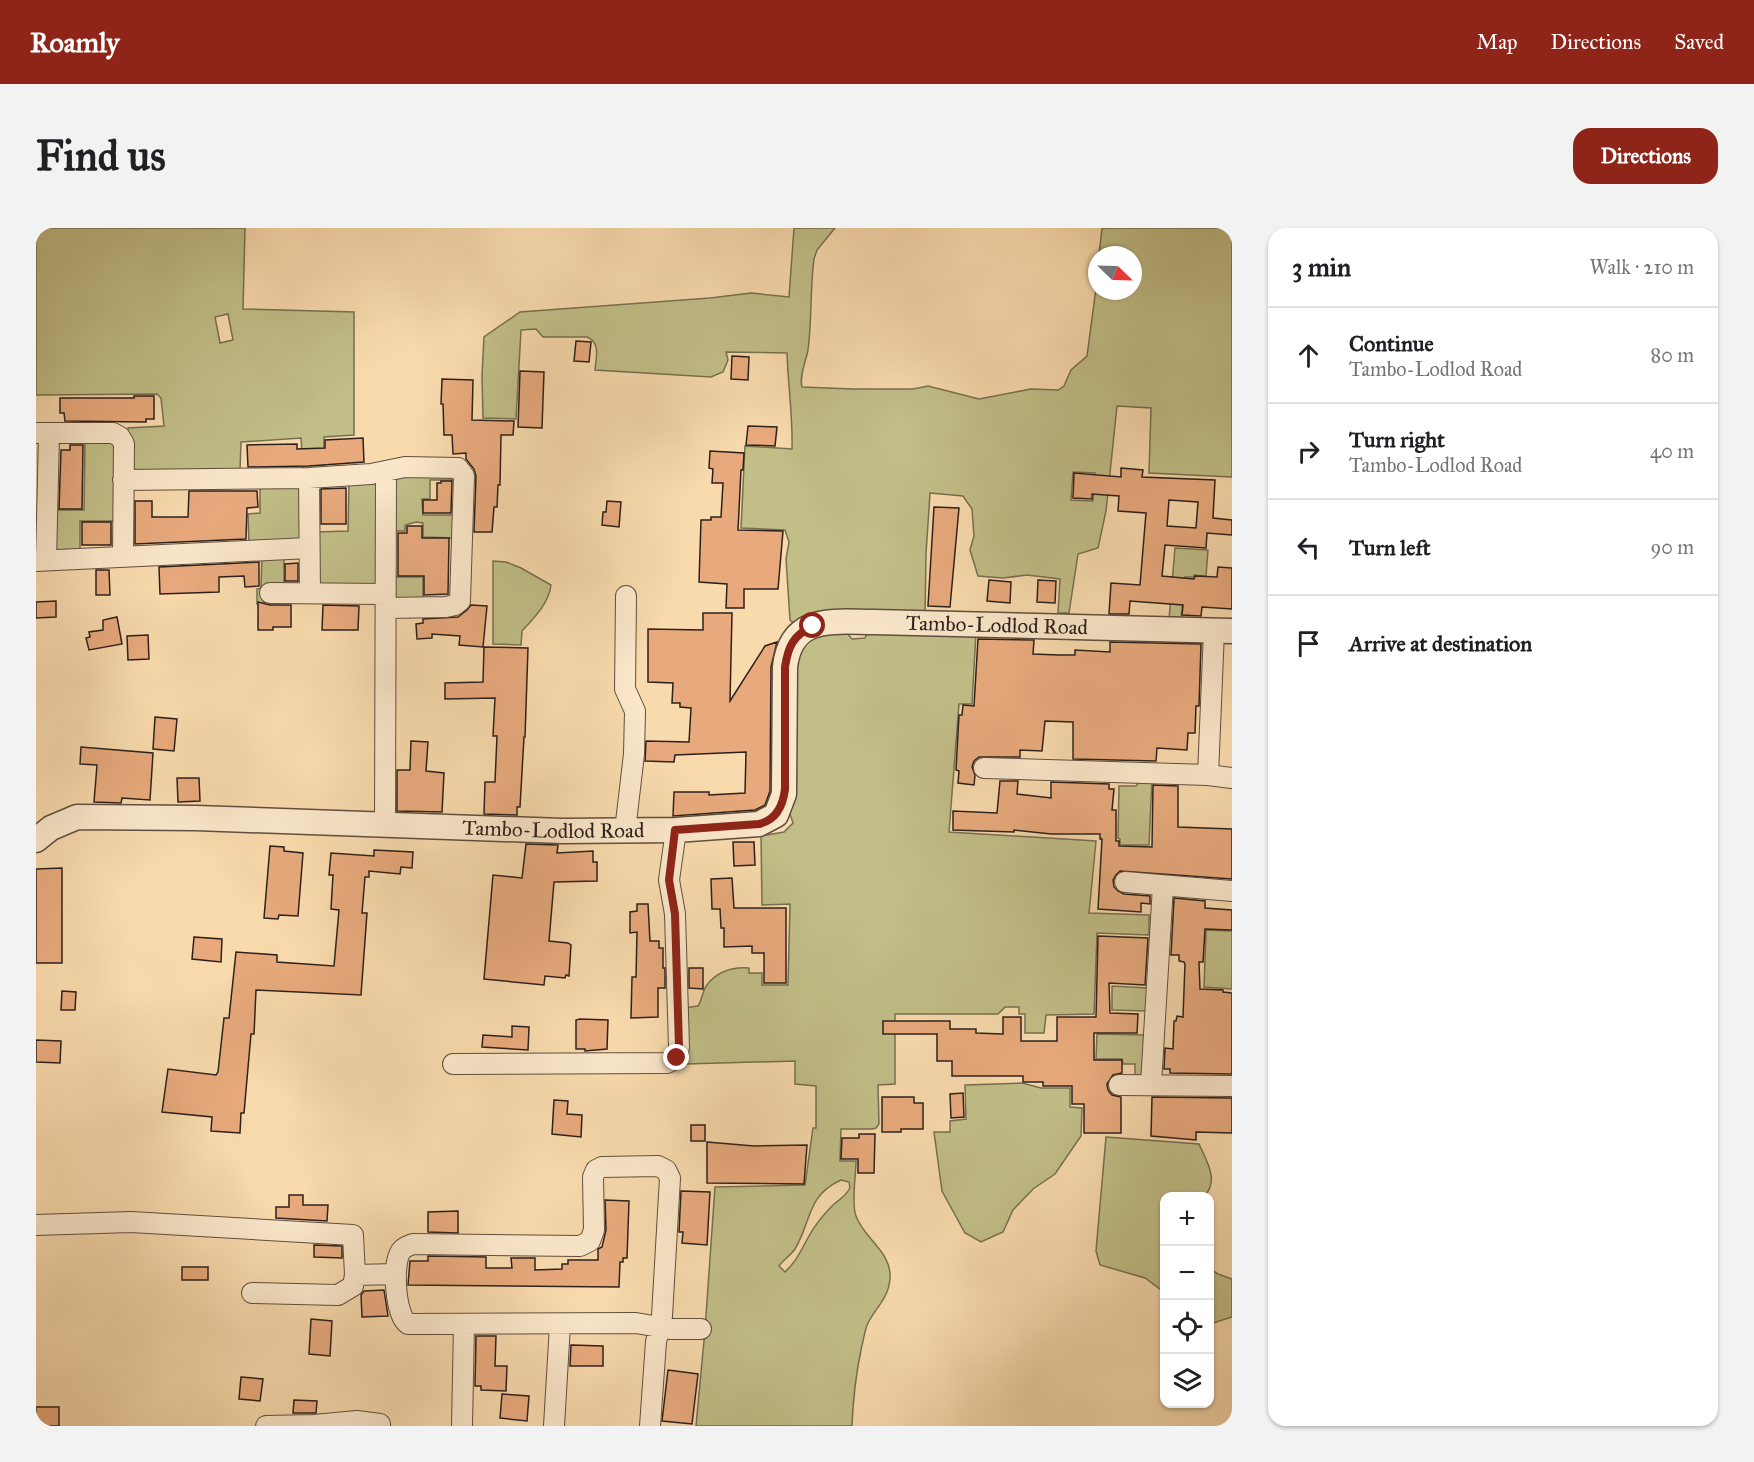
<!DOCTYPE html>
<html lang="en">
<head>
<meta charset="utf-8">
<style>
	body { margin:0; font-family:"IM FELL Great Primer",serif; background:#f2f2f2; color:#202124 }
	.controls { position:absolute; right:18px; bottom:18px; display:grid; overflow:hidden; border-radius:12px; box-shadow:0 2px 4px #0004 }
	.controls button { width:54px; height:54px; display:grid; place-items:center; padding:0; border:0; border-bottom:2px solid #e0e0e0; background:#fff; color:#202124; font:30px sans-serif }
	.compass { position:absolute; left:1052px; top:18px; width:54px; height:54px; border-radius:50%; background:#fff; box-shadow:0 2px 4px #0004; rotate:113deg }
	.stop { position:absolute; width:18px; height:18px; margin:-14px; border:4px solid #8f2418; border-radius:50%; background:#fff }
	.stop.end { background:#8f2418; border-color:#fff; box-shadow:0 2px 6px #0008 }
	.list { margin:0; padding:0; list-style:none }
	h2 { display:flex; justify-content:space-between; align-items:center; height:78px; margin:0; padding:0 24px; font-size:26px }
	h2 small { font-size:20px; font-weight:400; color:#757577 }
	.list li { display:grid; grid-template-columns:39px 1fr auto; gap:18px; align-items:center; box-sizing:border-box; height:96px; padding:0 24px; border-top:2px solid #e0e0e0 }
	.list b { display:block; font-size:22px; white-space:nowrap }
	.list p { margin:0; font-size:20px; white-space:nowrap; color:#757577 }
	.list em { font-size:20px; font-style:normal; color:#757577 }
	.icon { flex:none; width:33px; height:33px; fill:none; stroke:currentColor; stroke-width:2; stroke-linecap:round; stroke-linejoin:round }
	.map { position:relative; flex:none; width:1196px; height:1198px; overflow:hidden; border-radius:18px }
	header { display:flex; align-items:center; gap:36px; box-sizing:border-box; height:84px; padding:0 30px; background:#8f2418; color:#fff }
	header strong { font-size:28px }
	nav { display:flex; gap:33px; margin-inline-start:auto; font-size:21px }
	.intro { display:flex; align-items:center; justify-content:space-between; box-sizing:border-box; height:144px; padding:0 36px }
	h1 { margin:0; font-size:42px }
	.button { padding:15px 27px; border-radius:18px; background:#8f2418; color:#fff; font-size:21px; font-weight:700 }
	main { display:flex; gap:36px; padding:0 36px }
	aside { flex:1; background:#fff; border-radius:18px; box-shadow:0 2px 4px #0004 }
	.map>svg:first-child { display:block }
	.green { fill:#c1be87; stroke:#776f51; stroke-width:1.5; fill-rule:evenodd }
	.building { fill:#e8aa7d; stroke:#2d201b; stroke-width:1.5; fill-rule:evenodd }
	.lines { fill:none; stroke-linecap:round; stroke-linejoin:round }
	.minor-casing { stroke:#604e40; stroke-width:22 }
	.tertiary-casing { stroke:#604e40; stroke-width:27 }
	.minor { stroke:#fae7ca; stroke-width:20 }
	.tertiary { stroke:#fae7ca; stroke-width:24 }
	.route { stroke:#8f2418; stroke-width:8 }
	.labels { text-anchor:middle; dominant-baseline:central; stroke-width:6; stroke-linejoin:round; paint-order:stroke }
	.street-label { font-size:21px; fill:#2d201b; stroke:#fae7ca }
</style>
</head>
<body>
<header>
<strong>Roamly</strong>
<nav><a>Map</a><a>Directions</a><a>Saved</a></nav>
</header>
<div class="intro"><h1>Find us</h1><a class="button">Directions</a></div>
<main>
<div class="map">
<svg width="1196" height="1198" viewBox="0 0 1196 1198">
	<rect width="100%" height="100%" fill="#f8daad"/>
	<filter id="stains"><feTurbulence type="fractalNoise" baseFrequency=".00333" numOctaves="4"/><feColorMatrix values="0 0 0 0 .2 0 0 0 0 .09 0 0 0 0 .02 0 0 0 .5 -.17"/></filter>
	<radialGradient id="worn" r=".72"><stop offset=".6" stop-color="#630" stop-opacity="0"/><stop offset="1" stop-color="#630" stop-opacity=".3"/></radialGradient>
	<path class="green" d="M 0,0 L 209,0 L 207,81 L 318,84 L 318,207 L 288,209 L 288,241 L 267,242 L 265,210 L 205,214 L 204,242 L 104,247 L 92,242 L 92,200 L 128,198 L 125,170 L 121,166 L 0,167 ZM 192,86 L 197,112 L 184,115 L 179,89 Z
		M 758,0 L 799,0 L 781,22 L 778,31 C 774,61 776,92 772,122 C 770,133 763,148 766,159 L 818,161 L 877,161 L 892,158 L 943,171 L 995,161 L 1022,162 L 1028,158 L 1035,142 L 1051,128 L 1061,53 L 1061,63 L 1097,63 L 1097,27 L 1063,27 L 1066,0 L 1196,0 L 1196,249 L 1113,245 L 1115,180 L 1081,178 L 1070,283 L 1062,320 L 1042,326 L 1033,385 L 1022,385 L 1024,351 L 991,347 L 967,350 L 942,348 L 934,322 L 938,308 L 936,281 L 927,268 L 894,265 L 890,326 L 889,388 L 757,395 L 754,392 L 750,331 L 753,314 L 749,302 L 705,300 L 709,218 L 756,221 C 757,189 752,157 751,125 L 690,124 L 692,132 L 687,144 L 675,149 L 559,142 C 560,129 565,115 551,109 L 507,109 L 500,101 L 485,102 L 480,191 L 447,190 L 446,148 L 448,109 L 484,84 L 674,70 L 715,65 L 753,69 ZM 1037,244 L 1059,245 L 1057,273 L 1035,272 Z
		M 49,211 L 78,215 L 79,293 L 44,293 L 44,325 L 20,325 L 18,282 L 48,282 Z
		M 361,245 L 413,246 L 420,252 L 394,252 L 394,271 L 386,271 L 387,287 L 420,287 L 419,310 L 387,309 L 387,295 L 380,294 L 369,297 L 369,303 L 359,303 L 356,269 Z
		M 313,253 L 341,253 L 342,354 L 338,358 L 282,357 L 279,304 L 312,303 Z
		M 266,257 L 268,311 L 213,315 L 212,286 L 224,285 L 224,259 Z
		M 1139,320 L 1172,322 L 1170,348 L 1158,347 L 1158,349 L 1149,349 L 1145,392 L 1133,391 Z
		M 248,328 L 248,359 L 231,359 L 230,375 L 221,376 L 221,361 L 225,360 L 226,329 Z
		M 457,333 L 470,334 L 485,340 L 515,357 C 513,375 498,390 486,403 L 485,417 L 457,416 Z
		M 355,349 L 387,349 L 387,373 L 356,373 Z
		M 832,403 L 940,405 L 936,476 L 923,476 L 913,604 L 1060,613 L 1053,685 L 1113,687 L 1113,707 L 1061,705 L 1058,786 L 1010,787 L 1008,805 L 989,805 L 989,786 L 983,786 L 983,779 L 969,779 L 962,786 L 859,786 L 859,856 L 842,857 L 843,896 L 840,900 L 836,901 L 805,901 L 804,933 L 820,933 C 820,947 815,976 820,988 C 828,1011 856,1024 854,1050 C 853,1070 840,1079 832,1095 C 829,1101 828,1110 826,1117 C 820,1145 817,1169 816,1198 L 660,1198 L 669,1102 L 679,959 L 769,957 L 777,900 L 780,900 L 780,858 L 759,856 L 759,833 L 649,836 L 648,780 L 662,778 C 666,772 666,766 669,760 C 679,744 696,739 713,740 L 713,745 L 726,745 L 726,757 L 752,757 L 754,676 L 726,677 L 725,608 L 748,604 L 757,595 L 754,586 L 762,423 L 770,409 L 810,404 L 816,411 L 829,410 ZM 805,952 L 813,954 L 814,960 C 809,969 804,971 797,977 C 788,986 779,997 773,1008 C 765,1022 761,1033 749,1044 L 743,1038 C 747,1032 755,1027 759,1021 C 776,993 770,968 805,952 Z
		M 1116,551 L 1113,617 L 1084,617 L 1084,611 L 1082,610 L 1083,558 L 1100,558 L 1102,555 Z
		M 1170,702 L 1196,703 L 1196,761 L 1168,759 Z
		M 1076,758 L 1112,760 L 1111,783 L 1076,782 Z
		M 1061,806 L 1110,807 L 1106,849 L 1099,850 L 1099,836 L 1087,836 L 1086,831 L 1060,831 Z
		M 986,855 L 1005,860 L 1034,860 L 1034,879 L 1046,880 L 1045,908 L 1019,946 L 997,961 L 977,982 L 967,1004 L 945,1014 L 929,1005 L 906,963 L 898,904 L 914,904 L 914,893 L 930,891 L 929,857 Z
		M 1070,909 L 1163,916 C 1170,932 1184,953 1168,968 L 1128,968 L 1128,1064 L 1109,1050 L 1064,1037 L 1060,1023 Z
		M 1174,1041 L 1182,1046 L 1196,1051 L 1196,1089 L 1174,1096 Z"/>
	<path class="building" d="M 540,113 L 555,114 L 553,134 L 538,133 Z
		M 696,128 L 713,129 L 712,152 L 695,151 Z
		M 484,143 L 508,144 L 506,200 L 482,199 Z
		M 406,151 L 437,152 L 436,192 L 478,193 L 477,207 L 465,207 L 464,257 L 462,257 L 461,279 L 458,279 L 456,304 L 438,304 L 440,248 L 438,241 L 430,231 L 430,225 L 417,226 L 416,207 L 408,207 L 407,176 L 405,176 Z
		M 98,168 L 118,168 L 118,191 L 110,191 L 110,194 L 29,193 L 28,185 L 24,185 L 24,170 L 98,170 Z
		M 712,198 L 741,199 L 739,218 L 710,217 Z
		M 327,210 L 328,234 L 273,238 L 212,239 L 211,217 L 261,216 L 261,221 L 289,220 L 289,212 Z
		M 34,217 L 47,217 L 46,281 L 23,281 L 25,222 L 34,222 Z
		M 674,223 L 708,225 L 707,242 L 705,242 L 702,302 L 747,303 L 742,361 L 708,361 L 708,380 L 690,380 L 691,356 L 663,354 L 665,292 L 675,292 L 675,289 L 685,289 L 687,255 L 676,255 L 677,241 L 673,240 Z
		M 1085,240 L 1107,242 L 1106,249 L 1179,252 L 1177,290 L 1196,292 L 1196,307 L 1171,305 L 1170,320 L 1129,317 L 1126,348 L 1158,351 L 1159,348 L 1181,349 L 1182,339 L 1196,340 L 1196,381 L 1166,379 L 1165,388 L 1146,387 L 1147,377 L 1094,373 L 1093,386 L 1073,386 L 1075,355 L 1104,357 L 1110,285 L 1082,283 L 1083,268 L 1056,266 L 1056,271 L 1037,270 L 1038,245 L 1085,249 ZM 1133,272 L 1162,274 L 1160,300 L 1131,298 Z
		M 405,253 L 416,253 L 415,285 L 387,285 L 387,272 L 401,272 L 401,255 L 405,255 Z
		M 310,260 L 310,296 L 285,296 L 285,261 Z
		M 153,263 L 221,263 L 222,279 L 211,280 L 210,311 L 99,316 L 99,273 L 116,273 L 116,289 L 152,289 Z
		M 571,273 L 585,274 L 583,299 L 566,297 L 567,284 L 570,284 Z
		M 898,279 L 923,280 L 914,379 L 892,378 Z
		M 46,294 L 75,294 L 75,317 L 46,317 Z
		M 371,298 L 386,298 L 386,310 L 413,310 L 412,366 L 388,367 L 388,348 L 362,348 L 362,305 L 371,305 Z
		M 223,334 L 223,358 L 209,359 L 208,348 L 183,349 L 183,364 L 124,366 L 123,339 Z
		M 262,335 L 262,353 L 249,353 L 249,336 Z
		M 60,342 L 73,342 L 74,367 L 60,367 Z
		M 953,352 L 975,354 L 974,375 L 951,373 Z
		M 1002,352 L 1020,353 L 1019,375 L 1001,374 Z
		M 20,373 L 20,389 L 0,390 L 0,374 Z
		M 222,374 L 234,377 L 255,377 L 255,399 L 237,399 L 237,402 L 222,402 Z
		M 287,377 L 323,378 L 322,402 L 286,402 Z
		M 435,377 L 451,378 L 447,419 L 423,417 L 424,408 L 396,406 L 396,410 L 381,411 L 380,396 L 387,395 L 387,391 L 422,389 L 431,382 Z
		M 667,385 L 696,385 L 694,473 L 729,418 L 741,414 L 735,439 L 734,563 L 729,577 L 719,582 L 637,588 L 638,564 L 673,564 L 673,567 L 709,565 L 710,524 L 639,527 L 638,534 L 609,533 L 610,513 L 653,514 L 655,480 L 644,479 L 644,475 L 636,475 L 637,455 L 612,454 L 612,401 L 667,402 Z
		M 81,389 L 86,416 L 53,422 L 50,410 L 54,409 L 53,404 L 67,402 L 67,392 Z
		M 112,407 L 113,431 L 92,432 L 91,408 Z
		M 942,411 L 998,412 L 997,426 L 1023,427 L 1039,427 L 1039,422 L 1074,424 L 1074,414 L 1165,416 L 1163,478 L 1160,478 L 1159,505 L 1152,505 L 1151,522 L 1121,520 L 1120,533 L 1037,531 L 1037,494 L 1009,493 L 1006,523 L 984,522 L 984,529 L 943,529 L 938,533 L 936,539 L 939,547 L 938,557 L 922,555 L 923,543 L 920,542 L 923,487 L 926,487 L 927,477 L 938,478 Z
		M 448,419 L 492,420 L 489,509 L 488,509 L 484,579 L 481,579 L 481,587 L 448,586 L 449,554 L 459,554 L 461,508 L 457,508 L 459,470 L 409,471 L 409,455 L 447,454 Z
		M 119,489 L 141,491 L 138,523 L 117,521 Z
		M 375,513 L 392,514 L 390,543 L 408,545 L 406,584 L 361,583 L 361,542 L 374,542 Z
		M 45,519 L 117,525 L 114,572 L 86,570 L 85,575 L 58,574 L 61,537 L 44,536 Z
		M 141,550 L 163,550 L 164,573 L 142,574 Z
		M 964,553 L 982,553 L 981,566 L 1015,570 L 1015,554 L 1073,556 L 1073,561 L 1078,561 L 1076,582 L 1080,582 L 1080,613 L 1083,613 L 1083,618 L 1116,619 L 1117,557 L 1142,558 L 1142,599 L 1196,601 L 1196,651 L 1084,643 L 1080,647 L 1077,652 L 1078,659 L 1082,663 L 1088,666 L 1114,668 L 1114,676 L 1105,675 L 1105,684 L 1062,681 L 1066,611 L 1064,611 L 1064,606 L 1015,606 L 978,602 L 978,604 L 917,602 L 917,583 L 961,585 Z
		M 697,614 L 718,614 L 719,637 L 698,638 Z
		M 490,616 L 522,617 L 521,625 L 557,623 L 557,634 L 561,634 L 561,653 L 518,654 L 513,713 L 532,715 L 535,717 L 533,748 L 530,747 L 529,750 L 509,748 L 508,757 L 448,751 L 457,647 L 486,650 Z
		M 234,618 L 248,619 L 248,623 L 267,625 L 262,688 L 243,687 L 242,691 L 228,690 Z
		M 338,622 L 377,624 L 376,640 L 365,639 L 364,646 L 333,643 L 333,649 L 329,649 L 326,685 L 331,685 L 325,767 L 220,762 L 218,806 L 215,806 L 208,885 L 205,885 L 204,905 L 175,903 L 176,889 L 126,884 L 132,841 L 180,847 L 182,844 L 188,790 L 193,790 L 200,724 L 241,727 L 241,734 L 298,738 L 303,682 L 295,681 L 297,647 L 293,647 L 295,625 L 338,628 Z
		M 26,640 L 26,735 L 0,735 L 0,641 Z
		M 696,650 L 698,680 L 750,680 L 750,755 L 728,755 L 728,725 L 716,725 L 716,718 L 688,719 L 688,700 L 685,700 L 684,681 L 676,681 L 675,651 Z
		M 1138,670 L 1169,673 L 1169,680 L 1196,682 L 1196,702 L 1169,701 L 1167,734 L 1163,734 L 1164,761 L 1187,762 L 1187,764 L 1196,765 L 1196,846 L 1134,845 L 1134,841 L 1128,841 L 1129,820 L 1137,821 L 1138,793 L 1140,793 L 1141,788 L 1147,789 L 1149,736 L 1148,734 L 1143,733 L 1143,727 L 1135,727 Z
		M 601,676 L 612,676 L 614,713 L 623,713 L 623,720 L 627,720 L 627,740 L 629,740 L 629,760 L 622,760 L 622,789 L 595,790 L 596,749 L 600,749 L 601,704 L 594,705 L 594,684 L 601,683 Z
		M 1062,708 L 1112,710 L 1109,757 L 1073,755 L 1074,785 L 1102,786 L 1101,805 L 1058,805 L 1058,832 L 1086,832 L 1086,845 L 1077,847 L 1071,856 L 1072,862 L 1076,867 L 1085,869 L 1085,905 L 1048,905 L 1048,876 L 1036,876 L 1036,858 L 1007,858 L 1007,854 L 987,854 L 987,848 L 916,848 L 916,833 L 901,833 L 901,806 L 847,806 L 847,793 L 914,793 L 914,801 L 940,801 L 940,805 L 967,806 L 967,789 L 985,789 L 985,813 L 1021,813 L 1021,789 L 1060,789 Z
		M 158,709 L 186,711 L 185,734 L 156,731 Z
		M 653,740 L 667,740 L 667,761 L 653,760 Z
		M 26,763 L 40,764 L 39,782 L 25,782 Z
		M 544,791 L 572,792 L 571,821 L 549,823 L 549,821 L 540,821 L 540,792 Z
		M 476,798 L 493,799 L 492,822 L 446,819 L 447,807 L 476,809 Z
		M 0,812 L 25,813 L 24,835 L 0,834 Z
		M 927,865 L 928,889 L 915,890 L 914,866 Z
		M 846,869 L 878,869 L 878,875 L 887,875 L 887,901 L 865,901 L 865,904 L 846,904 Z
		M 1116,869 L 1196,870 L 1196,905 L 1160,904 L 1160,912 L 1115,908 Z
		M 518,872 L 532,873 L 531,886 L 546,887 L 545,909 L 516,906 Z
		M 655,897 L 669,897 L 669,913 L 655,913 Z
		M 823,906 L 839,906 L 838,945 L 822,945 L 822,931 L 805,931 L 806,910 L 823,910 Z
		M 671,914 L 718,918 L 771,917 L 768,956 L 671,955 Z
		M 645,963 L 674,964 L 671,1017 L 646,1015 L 647,1004 L 643,1004 Z
		M 253,967 L 267,967 L 267,977 L 292,977 L 291,993 L 240,990 L 240,979 L 253,979 Z
		M 569,972 L 593,973 L 591,1030 L 587,1030 L 587,1034 L 584,1034 L 583,1059 L 372,1057 L 374,1033 L 392,1033 L 392,1028 L 450,1029 L 450,1040 L 476,1040 L 475,1030 L 499,1030 L 499,1042 L 526,1041 L 526,1036 L 532,1036 L 532,1032 L 562,1032 L 562,1021 L 566,1019 L 570,1002 Z
		M 422,983 L 422,1005 L 392,1004 L 392,984 Z
		M 278,1017 L 306,1018 L 306,1030 L 278,1029 Z
		M 146,1039 L 172,1039 L 172,1052 L 146,1052 Z
		M 348,1062 L 352,1088 L 326,1089 L 325,1067 L 328,1063 Z
		M 275,1091 L 296,1093 L 294,1128 L 273,1126 Z
		M 440,1108 L 460,1108 L 459,1138 L 471,1138 L 470,1163 L 445,1162 L 445,1158 L 439,1158 Z
		M 535,1117 L 567,1118 L 567,1138 L 534,1138 Z
		M 632,1142 L 662,1146 L 656,1196 L 626,1193 Z
		M 205,1149 L 227,1151 L 224,1173 L 203,1171 Z
		M 466,1166 L 493,1168 L 491,1193 L 464,1190 Z
		M 258,1172 L 281,1173 L 280,1185 L 257,1185 Z
		M 0,1179 L 23,1179 L 23,1198 L 0,1198 Z"/>
	<g class="lines">
		<g class="minor-casing">
			<path id="minor" d="M 0,205 L 77,205 L 84,209 L 88,216 L 87,328
				M 273,250 L 274,365
				M 87,252 L 273,250 L 335,246 L 369,239 L 422,240 L 428,248 L 424,373 L 419,377 L 410,379 L 350,380
				M 10,332 L 13,206
				M 0,333 L 273,320
				M 234,365 L 349,366
				M 948,540 L 1172,547 L 1196,550
				M 1172,547 L 1178,403
				M 349,598 L 350,244
				M 589,603 L 598,526 L 599,483 L 589,461 L 590,368
				M 1089,654 L 1196,663
				M 417,836 L 631,835 L 641,830 L 643,819 L 639,686 L 633,652 L 640,602
				M 1115,856 L 1127,658
				M 1083,857 L 1196,858
				M 0,997 L 95,994 L 317,1007 L 319,1047
				M 216,1065 L 302,1067 L 317,1058 L 319,1047 L 360,1046
				M 230,1198 L 278,1197 L 321,1193 L 344,1196 L 344,1198
				M 426,1198 L 428,1096
				M 518,1198 L 524,1097
				M 614,1198 L 620,1114 L 626,1088 L 634,950 L 630,942 L 622,938 L 566,939 L 560,942 L 557,949 L 558,1002 L 554,1013 L 544,1018 L 377,1016 C 372,1018 368,1019 365,1023 C 356,1036 359,1087 372,1096 L 600,1095 L 634,1101 L 665,1101"/>
		</g>
		<g class="tertiary-casing">
			<g id="tertiary">
				<path id="s1" d="M 0,612 L 15,600 L 41,589 L 160,590 L 526,603 L 640,602 L 723,596 L 740,587 L 748,566 L 749,439 C 755,386 797,394 838,394 L 1196,403"/>
			</g>
		</g>
		<use href="#minor" class="minor"/>
		<use href="#tertiary" class="tertiary"/>
	</g>
	<g class="lines">
		<path class="route" d="M 641,830 L 643,819 L 639,686 L 633,652 L 639,602 L 723,596 C 740,592 747,578 749,561 L 749,439 C 752,419 757,407 777,398"/>
	</g>
	<g class="labels">
		<g class="street-label">
			<text stroke="none"><textPath href="#s1" startOffset="1136">Tambo-Lodlod Road</textPath></text>
			<text stroke="none"><textPath href="#s1" startOffset="524">Tambo-Lodlod Road</textPath></text>
		</g>
	</g>
	<rect width="100%" height="100%" filter="url(#stains)"/>
	<rect width="100%" height="100%" fill="url(#worn)"/>
</svg>
<div class="controls">
<button>+</button>
<button>−</button>
<button><svg class="icon" aria-label="locate" viewBox="0 0 24 24"><circle cx="12" cy="12" r="6"/><path d="M12 2v4M12 18v4M2 12h4M18 12h4"/></svg></button>
<button><svg class="icon" aria-label="layers" viewBox="0 0 24 24"><path d="M12 4l9 5-9 5-9-5zM3 14l9 5 9-5"/></svg></button>
</div>
<svg class="compass" viewBox="-18 -18 36 36"><path d="M0-13l5 13h-10z" fill="#e53935"/><path d="M0 13l5-13h-10z" fill="#757577"/></svg>
<div class="stop" style="left:777px;top:398px"></div>
<div class="stop end" style="left:641px;top:830px"></div>
</div>
<aside>
<h2>3 min<small>Walk · 210 m</small></h2>
<ul class="list">
<li><svg class="icon" aria-label="ahead" viewBox="0 0 24 24"><path d="M12 20V5M6 11l6-6 6 6"/></svg><div><b>Continue</b><p>Tambo-Lodlod Road</p></div><em>80 m</em></li>
<li><svg class="icon" aria-label="right" viewBox="0 0 24 24"><path d="M7 20v-9h11M14 6l5 5-5 5"/></svg><div><b>Turn right</b><p>Tambo-Lodlod Road</p></div><em>40 m</em></li>
<li><svg class="icon" aria-label="left" viewBox="0 0 24 24"><path d="M17 20v-9H6M10 6l-5 5 5 5"/></svg><div><b>Turn left</b></div><em>90 m</em></li>
<li><svg class="icon" aria-label="arrive" viewBox="0 0 24 24"><path d="M6 21V4h12l-3 4 3 4H6"/></svg><div><b>Arrive at destination</b></div></li>
</ul>
</aside>
</main>
</body>
</html>
